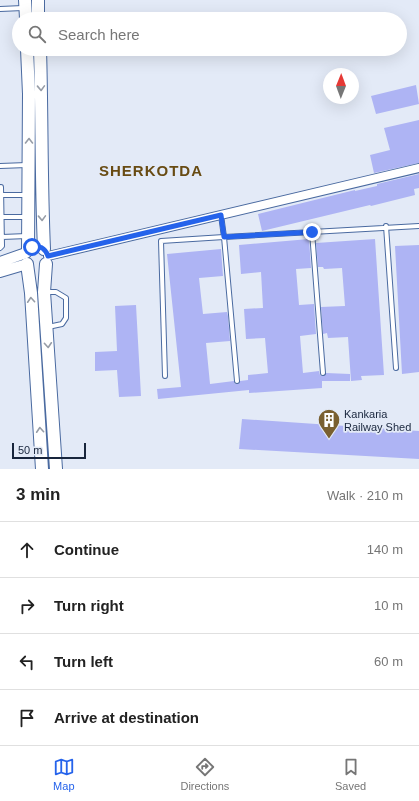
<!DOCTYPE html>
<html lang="en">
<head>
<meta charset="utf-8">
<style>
	body { margin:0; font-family:Arial,sans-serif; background:#f2f2f2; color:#222 }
	.compass { position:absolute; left:323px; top:68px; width:36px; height:36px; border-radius:50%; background:#fff; box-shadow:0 4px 16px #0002; rotate:1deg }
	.scale { position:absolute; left:12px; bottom:10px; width:74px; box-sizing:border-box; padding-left:4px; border:2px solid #18253c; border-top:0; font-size:11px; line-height:14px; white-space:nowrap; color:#18253c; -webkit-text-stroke:3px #e3eaf7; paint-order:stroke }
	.stop { position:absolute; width:12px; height:12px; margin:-9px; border:3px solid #2563eb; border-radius:50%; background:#fff }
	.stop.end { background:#2563eb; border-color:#fff; box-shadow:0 1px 4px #0008 }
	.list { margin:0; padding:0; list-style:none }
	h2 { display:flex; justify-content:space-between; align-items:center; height:52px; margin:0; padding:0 16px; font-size:17px }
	h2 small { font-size:13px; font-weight:400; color:#767676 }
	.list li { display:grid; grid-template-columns:26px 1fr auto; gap:12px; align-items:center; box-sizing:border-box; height:56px; padding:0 16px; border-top:1px solid #e0e0e0 }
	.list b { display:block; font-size:15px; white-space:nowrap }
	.list em { font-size:13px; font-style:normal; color:#767676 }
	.icon { flex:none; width:22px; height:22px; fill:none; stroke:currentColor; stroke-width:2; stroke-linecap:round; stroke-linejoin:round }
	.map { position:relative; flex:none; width:419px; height:469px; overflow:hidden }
	.search { position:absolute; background:#fff; box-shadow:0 4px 16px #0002; left:12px; right:12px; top:12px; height:44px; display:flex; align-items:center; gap:10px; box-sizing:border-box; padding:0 14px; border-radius:22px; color:#767676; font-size:15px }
	.sheet { height:276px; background:#fff }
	nav { display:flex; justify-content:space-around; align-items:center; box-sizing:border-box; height:56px; border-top:1px solid #e0e0e0; background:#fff; font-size:11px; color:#767676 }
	nav a { display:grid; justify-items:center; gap:2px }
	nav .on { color:#2563eb }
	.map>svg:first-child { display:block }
	.building { fill:#aeb4f4 }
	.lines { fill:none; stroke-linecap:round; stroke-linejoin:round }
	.service-casing { stroke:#4a6aa0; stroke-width:6 }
	.minor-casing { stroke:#4a6aa0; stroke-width:10 }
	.tertiary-casing { stroke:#4a6aa0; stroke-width:12 }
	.secondary-casing { stroke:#4a6aa0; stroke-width:14 }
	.service { stroke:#fff; stroke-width:4 }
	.minor { stroke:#fff; stroke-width:8 }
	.tertiary { stroke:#fff; stroke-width:10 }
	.secondary { stroke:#fff; stroke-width:12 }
	.oneway { stroke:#979da7 }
	.route { stroke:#2563eb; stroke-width:5 }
	.labels { text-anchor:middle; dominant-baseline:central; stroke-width:3.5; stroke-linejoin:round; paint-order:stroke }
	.poi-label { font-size:11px; fill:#18253c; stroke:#e3eaf7; text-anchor:start }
	.district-label { font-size:15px; font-weight:bold; letter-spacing:1px; fill:#684b13; stroke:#e3eaf7 }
</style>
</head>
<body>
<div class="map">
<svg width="419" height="469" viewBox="0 0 419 469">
	<rect width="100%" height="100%" fill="#e3eaf7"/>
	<path class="building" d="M 416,85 L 419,104 L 376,114 L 371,96 Z
		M 419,120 L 419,163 L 374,173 L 370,155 L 390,150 L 384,128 Z
		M 419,174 L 419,188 L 414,189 L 415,195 L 371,206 L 370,205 L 262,231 L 258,214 L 355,190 L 355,191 L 377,186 L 377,184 Z
		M 309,239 L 311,268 L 296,269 L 299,305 L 314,304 L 316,334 L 300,336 L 303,373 L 319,371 L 320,375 L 323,376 L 326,373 L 350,374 L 350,381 L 322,381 L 322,388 L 249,393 L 249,390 L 158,399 L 157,389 L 181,387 L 167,254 L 221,249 L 223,276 L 199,278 L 203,314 L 227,312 L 228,316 L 230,341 L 206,343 L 210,384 L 234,381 L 235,384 L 238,384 L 240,381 L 248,380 L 248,375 L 268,373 L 265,338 L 246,339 L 244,309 L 263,308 L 261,272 L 241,274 L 239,245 Z
		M 375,239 L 384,375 L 361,376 L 362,380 L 351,381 L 348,337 L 328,338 L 327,333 L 323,334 L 321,307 L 345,306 L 342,268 L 324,269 L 323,267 L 318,267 L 316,243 Z
		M 419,245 L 419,372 L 402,374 L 395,246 Z
		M 136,305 L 141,396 L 119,397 L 117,370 L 95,371 L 95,352 L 117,351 L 115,306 Z
		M 242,419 L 419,431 L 419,459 L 239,449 Z"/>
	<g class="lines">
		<g class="service-casing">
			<path id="service" d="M 0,9 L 23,8
				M 0,166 L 27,165
				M 1,195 L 27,195
				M 221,215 L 224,237 L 419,226
				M 1,217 L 27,217
				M 386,226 L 396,368
				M 312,232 L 323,373
				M 2,237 L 27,236
				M 0,248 L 2,246 L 1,187
				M 46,292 L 56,292 L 66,298 L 66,318 L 62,324 L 48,327
				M 165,376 L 161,241 L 224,237 L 237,381"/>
		</g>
		<g class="minor-casing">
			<path id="minor" d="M 48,256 L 419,168"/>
		</g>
		<g class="tertiary-casing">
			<path id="tertiary" d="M 0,262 L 26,253
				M 0,272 L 27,264"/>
		</g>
		<g class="secondary-casing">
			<path id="secondary" d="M 25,0 L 26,19
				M 38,0 L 38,19
				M 27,49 L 29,94 L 28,250
				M 40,49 C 42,115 41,182 44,249
				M 27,264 L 31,293 L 42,469
				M 46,264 L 44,292 L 56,469"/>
		</g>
		<use href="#service" class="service"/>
		<use href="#minor" class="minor"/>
		<use href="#tertiary" class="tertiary"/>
		<use href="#secondary" class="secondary"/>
	</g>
	<defs><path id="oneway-chevron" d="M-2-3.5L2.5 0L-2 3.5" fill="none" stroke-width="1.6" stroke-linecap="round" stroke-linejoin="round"/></defs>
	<g class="oneway">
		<use href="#oneway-chevron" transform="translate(41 88) rotate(88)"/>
		<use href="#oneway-chevron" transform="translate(29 141) rotate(-90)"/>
		<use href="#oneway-chevron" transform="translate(42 218) rotate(88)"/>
		<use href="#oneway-chevron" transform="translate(31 300) rotate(-94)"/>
		<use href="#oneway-chevron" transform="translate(48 345) rotate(86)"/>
		<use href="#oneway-chevron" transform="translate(40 430) rotate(-94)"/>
	</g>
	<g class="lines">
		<path class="route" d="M 32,247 C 39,245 45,248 48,256 L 221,215 L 224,237 L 312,232"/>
	</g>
	<defs>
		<g id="building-pin" transform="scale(1.15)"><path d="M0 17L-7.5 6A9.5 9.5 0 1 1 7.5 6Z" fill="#795f30" stroke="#e3eaf7"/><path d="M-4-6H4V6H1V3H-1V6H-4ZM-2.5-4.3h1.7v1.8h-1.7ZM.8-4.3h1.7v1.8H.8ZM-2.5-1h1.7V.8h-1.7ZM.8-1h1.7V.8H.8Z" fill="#fff"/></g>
	</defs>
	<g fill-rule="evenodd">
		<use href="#building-pin" x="329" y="420"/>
	</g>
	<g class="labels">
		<g class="poi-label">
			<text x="344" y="414">Kankaria<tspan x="344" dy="13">Railway Shed</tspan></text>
		</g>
		<g class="district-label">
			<text x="151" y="170">SHERKOTDA</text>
		</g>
	</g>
</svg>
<svg class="compass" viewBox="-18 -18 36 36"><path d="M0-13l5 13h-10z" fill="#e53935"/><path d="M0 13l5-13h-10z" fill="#767676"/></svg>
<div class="scale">50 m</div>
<div class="stop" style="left:32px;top:247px"></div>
<div class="stop end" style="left:312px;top:232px"></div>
<div class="search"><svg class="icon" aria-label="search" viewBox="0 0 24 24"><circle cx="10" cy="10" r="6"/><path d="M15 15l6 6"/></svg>Search here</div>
</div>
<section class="sheet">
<h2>3 min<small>Walk · 210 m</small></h2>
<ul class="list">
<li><svg class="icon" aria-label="ahead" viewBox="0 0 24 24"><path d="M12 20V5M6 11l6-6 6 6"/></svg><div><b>Continue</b></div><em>140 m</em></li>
<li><svg class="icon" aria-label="right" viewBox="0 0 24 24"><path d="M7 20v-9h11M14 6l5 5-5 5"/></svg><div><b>Turn right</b></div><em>10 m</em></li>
<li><svg class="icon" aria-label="left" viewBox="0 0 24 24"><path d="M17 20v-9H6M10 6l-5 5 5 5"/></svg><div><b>Turn left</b></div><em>60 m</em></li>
<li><svg class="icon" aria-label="arrive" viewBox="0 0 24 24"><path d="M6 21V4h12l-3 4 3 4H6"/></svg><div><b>Arrive at destination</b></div></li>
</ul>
</section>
<nav>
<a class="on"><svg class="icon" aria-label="map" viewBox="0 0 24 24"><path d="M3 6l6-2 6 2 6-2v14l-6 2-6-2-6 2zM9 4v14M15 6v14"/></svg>Map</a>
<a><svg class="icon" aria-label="directions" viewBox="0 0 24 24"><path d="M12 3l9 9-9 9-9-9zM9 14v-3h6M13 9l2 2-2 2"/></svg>Directions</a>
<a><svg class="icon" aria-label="saved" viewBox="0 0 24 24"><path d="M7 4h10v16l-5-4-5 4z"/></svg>Saved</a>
</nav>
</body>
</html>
